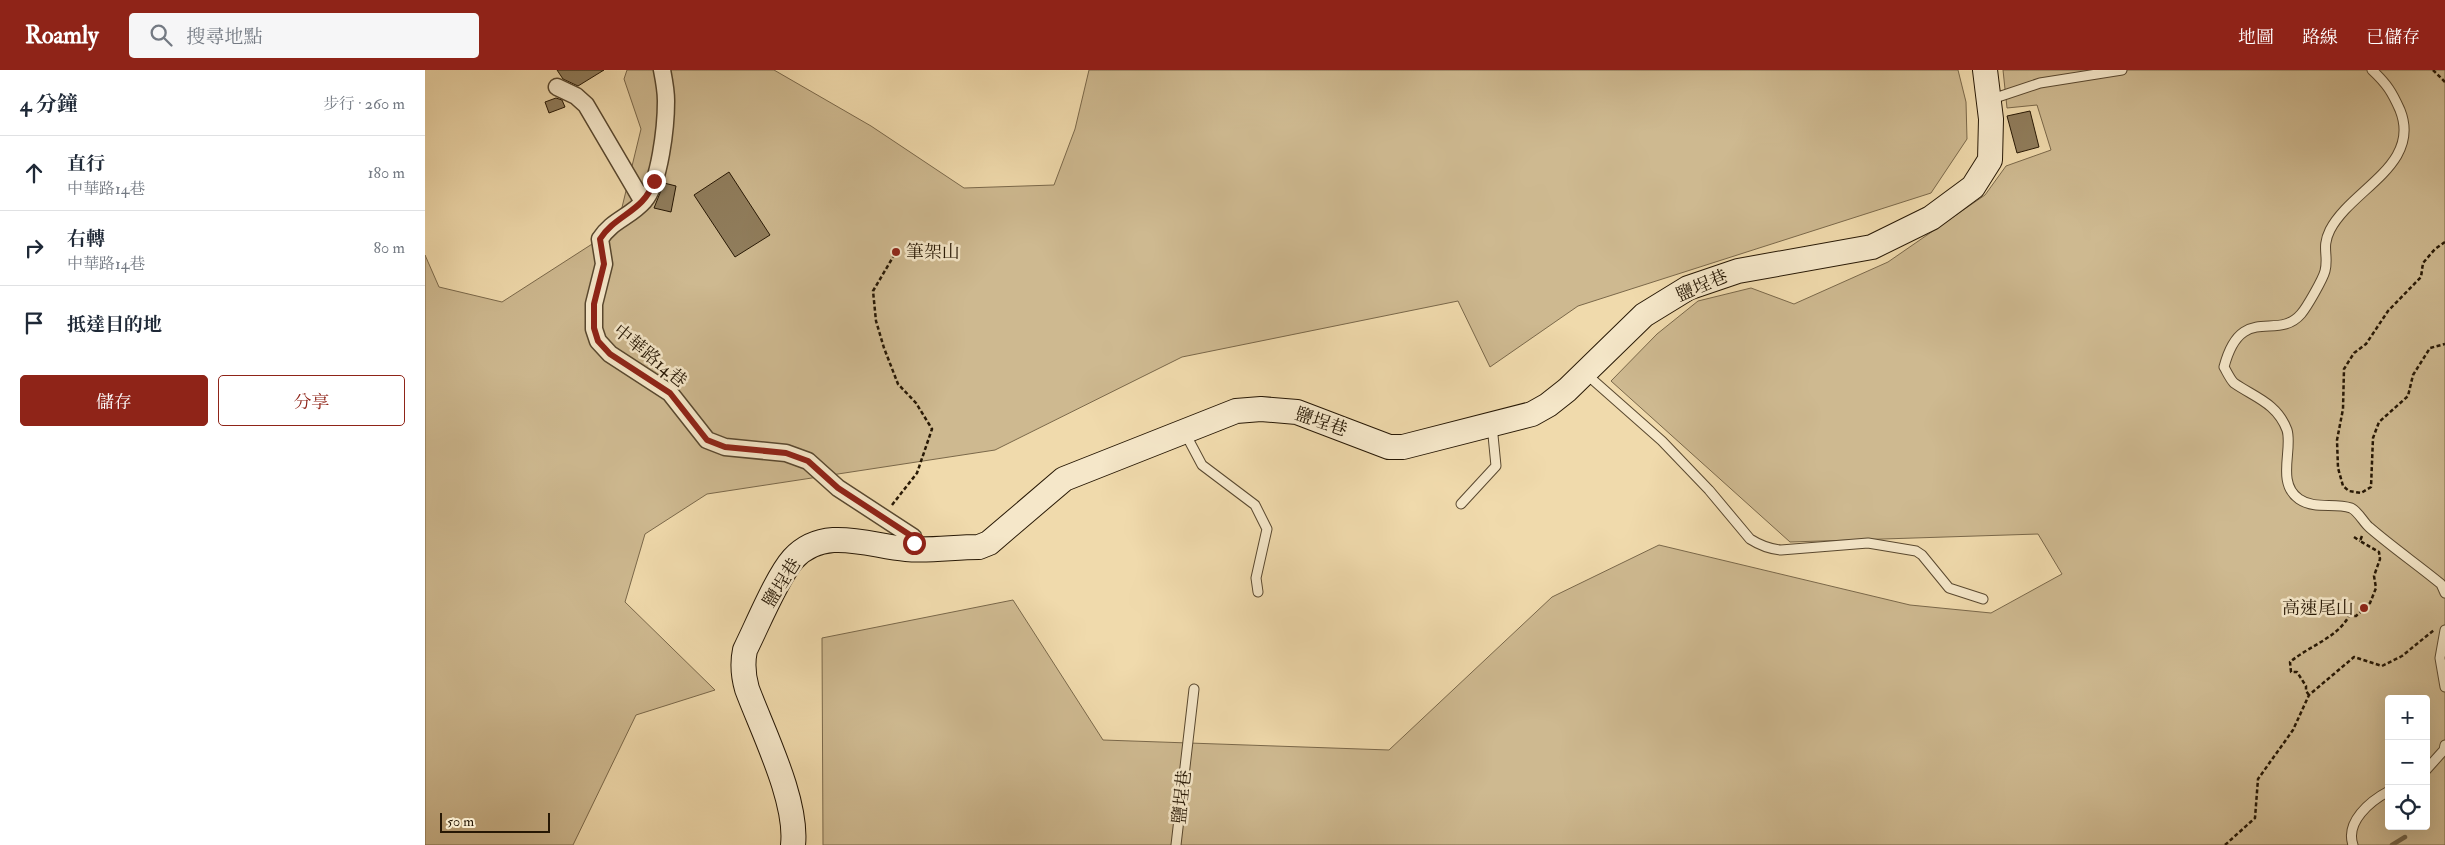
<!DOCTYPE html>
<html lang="zh-TW">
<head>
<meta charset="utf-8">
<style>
	body { margin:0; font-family:"IM FELL Double Pica","Noto Serif TC",serif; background:#f6f6f7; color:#1f2937 }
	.controls { position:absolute; right:15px; bottom:15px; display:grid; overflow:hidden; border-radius:5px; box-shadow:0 5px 20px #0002 }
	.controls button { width:45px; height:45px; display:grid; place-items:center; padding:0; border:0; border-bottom:1px solid #e0e1e3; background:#fff; color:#1f2937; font:25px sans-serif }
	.scale { position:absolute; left:15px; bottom:12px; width:110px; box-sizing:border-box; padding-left:5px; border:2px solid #271805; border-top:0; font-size:14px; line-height:18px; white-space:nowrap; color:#271805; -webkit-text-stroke:4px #f5e7c9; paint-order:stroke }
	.stop { position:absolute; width:15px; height:15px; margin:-11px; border:4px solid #8f2418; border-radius:50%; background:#fff }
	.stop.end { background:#8f2418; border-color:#fff; box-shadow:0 1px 5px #0008 }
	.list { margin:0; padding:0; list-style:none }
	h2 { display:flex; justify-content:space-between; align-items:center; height:65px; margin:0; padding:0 20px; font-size:21px }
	h2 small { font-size:16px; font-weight:400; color:#747a83 }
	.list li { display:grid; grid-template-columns:32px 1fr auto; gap:15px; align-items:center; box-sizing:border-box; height:75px; padding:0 20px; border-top:1px solid #e0e1e3 }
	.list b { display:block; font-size:19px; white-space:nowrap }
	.list p { margin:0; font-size:16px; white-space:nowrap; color:#747a83 }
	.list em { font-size:16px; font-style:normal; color:#747a83 }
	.actions { display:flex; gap:10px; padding:15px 20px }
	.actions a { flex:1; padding:11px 0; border:1px solid #8f2418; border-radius:5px; text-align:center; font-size:18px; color:#8f2418 }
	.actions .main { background:#8f2418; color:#fff }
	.icon { flex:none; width:28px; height:28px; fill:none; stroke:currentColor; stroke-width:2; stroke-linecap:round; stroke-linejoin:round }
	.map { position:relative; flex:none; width:2020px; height:775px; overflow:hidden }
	header { display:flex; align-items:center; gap:30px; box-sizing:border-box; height:70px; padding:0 25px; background:#8f2418; color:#fff }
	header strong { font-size:24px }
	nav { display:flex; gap:28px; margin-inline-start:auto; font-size:18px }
	.search { width:350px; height:45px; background:#f6f6f7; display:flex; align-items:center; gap:12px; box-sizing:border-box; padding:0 18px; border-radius:5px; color:#747a83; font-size:19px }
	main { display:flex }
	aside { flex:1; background:#fff }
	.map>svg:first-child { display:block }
	.green { fill:#ceb990; stroke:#7a684a; fill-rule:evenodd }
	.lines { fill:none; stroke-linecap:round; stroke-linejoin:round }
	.stream { stroke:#776547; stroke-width:4.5 }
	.building { fill:#907d5c; stroke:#271805 }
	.lane-casing { stroke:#59482f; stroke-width:11 }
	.street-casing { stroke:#59482f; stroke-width:19 }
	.secondary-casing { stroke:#271805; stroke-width:26 }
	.path { stroke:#271805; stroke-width:2.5; stroke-dasharray:4 2.5; stroke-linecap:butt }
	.lane { stroke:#f5e7c9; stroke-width:9 }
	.street { stroke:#f5e7c9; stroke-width:16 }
	.secondary { stroke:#f5e7c9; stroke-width:24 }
	.route { stroke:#8f2418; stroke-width:6 }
	.poi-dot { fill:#8f2418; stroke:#f5e7c9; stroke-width:2 }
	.labels { text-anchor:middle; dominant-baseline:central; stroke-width:5; stroke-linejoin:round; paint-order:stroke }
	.poi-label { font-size:18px; fill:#271805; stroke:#f5e7c9; text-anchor:start }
	.street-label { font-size:18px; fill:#271805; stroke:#f5e7c9 }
</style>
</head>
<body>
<header>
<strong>Roamly</strong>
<div class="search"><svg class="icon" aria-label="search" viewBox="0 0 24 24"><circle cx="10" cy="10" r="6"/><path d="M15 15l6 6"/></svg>搜尋地點</div>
<nav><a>地圖</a><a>路線</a><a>已儲存</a></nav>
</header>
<main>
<aside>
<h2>4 分鐘<small>步行 · 260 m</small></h2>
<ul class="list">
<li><svg class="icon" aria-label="ahead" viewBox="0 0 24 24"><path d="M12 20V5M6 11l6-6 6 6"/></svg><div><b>直行</b><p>中華路14巷</p></div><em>180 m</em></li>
<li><svg class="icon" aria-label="right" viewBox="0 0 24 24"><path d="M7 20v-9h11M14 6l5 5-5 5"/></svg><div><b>右轉</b><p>中華路14巷</p></div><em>80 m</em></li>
<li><svg class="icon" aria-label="arrive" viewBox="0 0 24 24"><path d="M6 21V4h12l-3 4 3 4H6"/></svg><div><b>抵達目的地</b></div></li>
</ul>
<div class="actions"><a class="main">儲存</a><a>分享</a></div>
</aside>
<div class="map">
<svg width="2020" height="775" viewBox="0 0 2020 775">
	<rect width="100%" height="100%" fill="#f0daac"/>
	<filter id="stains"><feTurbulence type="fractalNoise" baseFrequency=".004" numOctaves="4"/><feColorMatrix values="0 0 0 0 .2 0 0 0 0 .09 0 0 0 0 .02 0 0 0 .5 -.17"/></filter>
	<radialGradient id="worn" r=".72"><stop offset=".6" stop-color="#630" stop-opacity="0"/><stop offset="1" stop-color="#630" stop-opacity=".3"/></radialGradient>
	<path class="green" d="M 202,0 L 349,0 L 446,56 L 539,118 L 629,115 L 650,59 L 664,0 L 1533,0 L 1541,32 L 1542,69 L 1506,123 L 1153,236 L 1065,297 L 1033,231 L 757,287 L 570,380 L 282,424 L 220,464 L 200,532 L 290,620 L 211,645 L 148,775 L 0,775 L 0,185 L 14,217 L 77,232 L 192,158 L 216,59 L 199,9 Z
		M 1578,0 L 2020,0 L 2020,775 L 398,775 L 397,568 L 588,530 L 678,670 L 964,680 L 1127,527 L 1234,475 L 1485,535 L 1566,543 L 1637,504 L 1613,464 L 1365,472 L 1186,311 L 1232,264 L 1273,231 L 1326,218 L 1369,234 L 1463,192 L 1560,125 L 1581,96 L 1626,80 L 1612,35 L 1582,38 ZM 1964,629 L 2001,629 L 2001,756 L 1964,756 Z"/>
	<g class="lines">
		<path class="stream" d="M 1967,775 L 1980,767"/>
	</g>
	<path class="building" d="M 132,0 L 179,0 L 153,16 L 138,9 Z
		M 131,28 L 137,30 L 140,37 L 124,43 L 120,32 Z
		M 1605,41 L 1614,77 L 1592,83 L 1582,46 Z
		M 304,102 L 345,165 L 310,187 L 269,125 Z
		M 239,113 L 251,116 L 246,142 L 229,138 Z"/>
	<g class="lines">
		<g class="lane-casing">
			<path id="lane" d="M 1947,0 C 1962,14 1967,22 1975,40 C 1997,95 1926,119 1905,160 C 1896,178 1904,185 1900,201 C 1898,209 1882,237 1876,244 C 1852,272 1816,232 1799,297 C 1802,302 1805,309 1809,313 C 1829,327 1852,333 1862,360 C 1868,379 1851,413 1874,429 C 1890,440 1909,432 1926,438 C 1933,441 1939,453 1944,457 C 1967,477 1993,495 2016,514 L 2020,523
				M 1564,30 L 1615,13 L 1697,0
				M 1160,303 L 1237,371 L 1284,420 L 1325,469 C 1336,476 1344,479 1356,480 L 1443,473 L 1491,481 L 1497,485 L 1524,518 L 1558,529
				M 760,363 L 777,395 L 830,435 L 842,459 L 831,508 L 833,522
				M 1036,434 L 1071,396 L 1067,355
				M 2020,560 L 2015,588 L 2020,617
				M 2001,700 L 2019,680 L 2020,675
				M 751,775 L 769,619
				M 1928,775 C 1920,752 1945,731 1964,721"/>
		</g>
		<g class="street-casing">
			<path id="street" d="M 237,0 C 239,10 241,21 241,31 C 241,56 235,113 219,131 C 205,147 186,151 175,169 L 179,194 L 169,234 L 169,259 L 173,271 L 185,284 L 245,323 L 282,370 L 300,377 L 361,383 L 383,391 L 413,418 L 488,467 L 489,473 L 482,479
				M 132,17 L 151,26 L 161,35 L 218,132"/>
		</g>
		<g class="secondary-casing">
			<path id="secondary" d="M 368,775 C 373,731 338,662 322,619 C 318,605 317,594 320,580 C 332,556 352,507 368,489 C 399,455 444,476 481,479 C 505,481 530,477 554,477 L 564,473 L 639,409 L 811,341 L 836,339 L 872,342 L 964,377 L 978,377 L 1107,344 L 1123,335 L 1142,320 L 1219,245 L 1263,218 L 1313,201 L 1447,177 L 1506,148 L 1548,117 L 1565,90 L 1566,49 L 1560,0"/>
		</g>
		<path class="path" d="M 2008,0 L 2020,12
			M 2020,172 L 2010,179 L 1998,193 L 1996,207 L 1963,241 L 1941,274 L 1929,283 L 1919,299 L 1918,339 L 1912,370 L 1913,398 L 1918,416 L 1924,421 L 1936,423 L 1946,417 L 1948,368 L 1954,352 L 1983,326 L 1988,305 L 2005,278 L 2020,274
			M 467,435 L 492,403 L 507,359 L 491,333 L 473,314 L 459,278 L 451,251 L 448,221 L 471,182
			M 1929,467 L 1935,471
			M 1884,625 L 1881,621 L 1881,616 L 1872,602 L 1866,602 L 1865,592 C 1884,576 1912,568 1924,546 L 1931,546 L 1945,533 L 1951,518 L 1949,506 L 1955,489 L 1954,482 L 1935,471 L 1937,466
			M 1800,775 L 1830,748 L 1833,709 L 1868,660 L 1884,625 L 1929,587 L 1957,596 L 1977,586 L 2009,560"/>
		<use href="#lane" class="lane"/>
		<use href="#street" class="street"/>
		<use href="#secondary" class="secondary"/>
	</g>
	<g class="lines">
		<path class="route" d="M 229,111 C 219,142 191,144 175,169 L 179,194 L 169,234 L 169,258 L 173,271 L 185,284 L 245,323 L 282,370 L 300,377 L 361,383 L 383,391 L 413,418 L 488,467 L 489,473"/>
	</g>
	<g class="poi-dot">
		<circle cx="471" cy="182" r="5"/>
		<circle cx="1939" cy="538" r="5"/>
	</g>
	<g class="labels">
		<g class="poi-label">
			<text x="481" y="182">筆架山</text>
			<text x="1929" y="538" text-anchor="end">高速尾山</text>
		</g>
		<g class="street-label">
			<text transform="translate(1277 216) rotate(-23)">鹽埕巷</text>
			<text transform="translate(225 286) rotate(39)">中華路14巷</text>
			<text transform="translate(896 352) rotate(19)">鹽埕巷</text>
			<text transform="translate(357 513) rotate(-58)">鹽埕巷</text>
			<text transform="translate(757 727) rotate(-84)">鹽埕巷</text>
		</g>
	</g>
	<rect width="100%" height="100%" filter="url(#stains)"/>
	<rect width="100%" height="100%" fill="url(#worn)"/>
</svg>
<div class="controls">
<button>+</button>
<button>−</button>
<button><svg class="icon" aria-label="locate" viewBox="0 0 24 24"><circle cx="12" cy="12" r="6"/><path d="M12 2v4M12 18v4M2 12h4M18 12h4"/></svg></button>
</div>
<div class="scale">50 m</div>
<div class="stop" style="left:489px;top:473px"></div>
<div class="stop end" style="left:229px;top:111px"></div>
</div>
</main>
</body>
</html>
